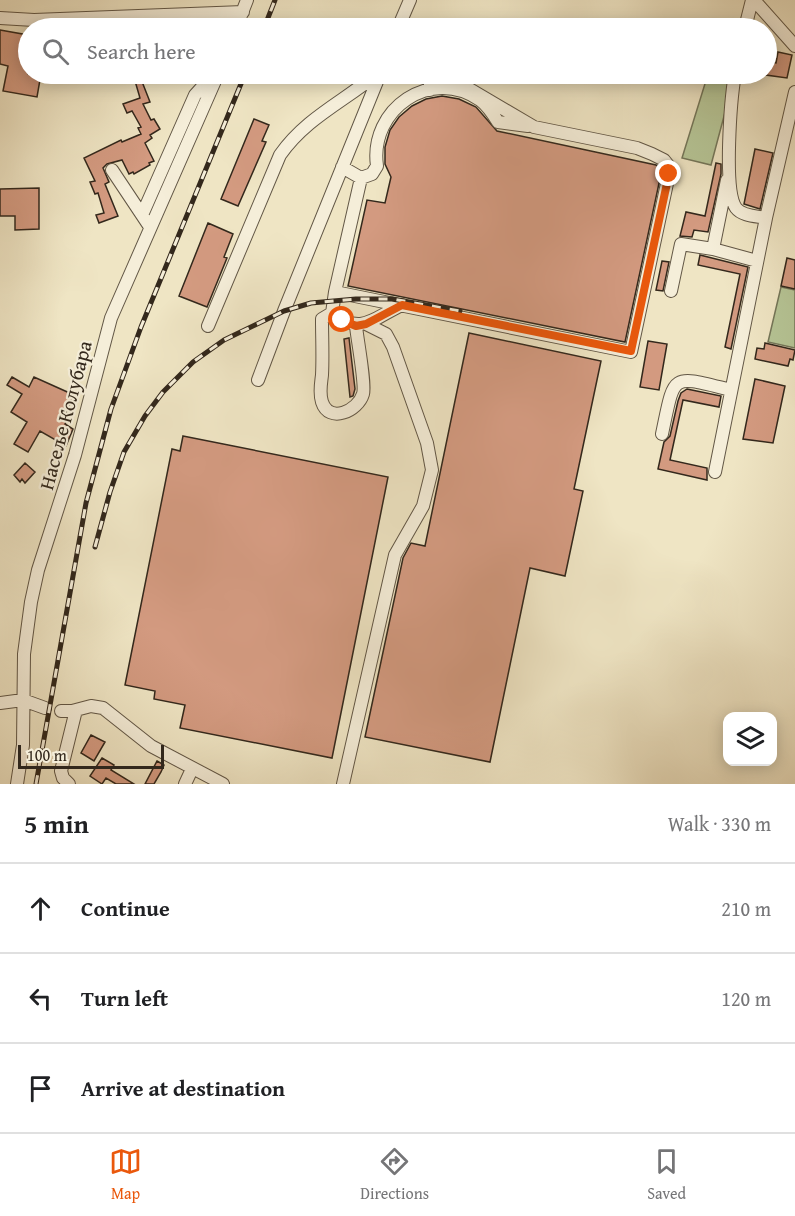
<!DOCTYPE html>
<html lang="en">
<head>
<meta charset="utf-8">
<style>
	body { margin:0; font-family:"Gentium Book Plus",serif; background:#f6f6f6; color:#202124 }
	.controls { position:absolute; right:18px; bottom:18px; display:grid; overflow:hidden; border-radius:12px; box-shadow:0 3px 15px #0003 }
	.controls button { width:54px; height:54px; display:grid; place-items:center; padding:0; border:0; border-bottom:2px solid #e0e0e0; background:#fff; color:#202124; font:30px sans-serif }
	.scale { position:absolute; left:18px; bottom:15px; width:146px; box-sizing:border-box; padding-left:6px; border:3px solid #33281c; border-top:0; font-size:16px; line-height:21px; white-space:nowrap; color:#33281c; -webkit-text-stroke:4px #f5eed9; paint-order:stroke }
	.stop { position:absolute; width:18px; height:18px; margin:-14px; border:4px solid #ea580c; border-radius:50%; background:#fff }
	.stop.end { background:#ea580c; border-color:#fff; box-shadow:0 2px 6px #0008 }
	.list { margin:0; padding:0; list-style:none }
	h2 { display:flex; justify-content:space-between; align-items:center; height:78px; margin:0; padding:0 24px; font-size:26px }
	h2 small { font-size:20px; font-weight:400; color:#757577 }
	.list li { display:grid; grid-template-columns:39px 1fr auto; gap:18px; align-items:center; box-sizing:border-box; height:90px; padding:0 24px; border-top:2px solid #e0e0e0 }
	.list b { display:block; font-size:22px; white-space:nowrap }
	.list em { font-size:20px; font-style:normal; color:#757577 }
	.icon { flex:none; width:33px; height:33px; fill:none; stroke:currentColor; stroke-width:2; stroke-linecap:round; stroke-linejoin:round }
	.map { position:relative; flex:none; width:795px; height:784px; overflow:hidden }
	.search { position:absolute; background:#fff; box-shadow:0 3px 15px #0003; left:18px; right:18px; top:18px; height:66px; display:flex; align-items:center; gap:15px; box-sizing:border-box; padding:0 21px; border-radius:33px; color:#757577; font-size:22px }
	.sheet { height:348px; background:#fff }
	nav { display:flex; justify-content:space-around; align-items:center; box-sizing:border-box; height:84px; border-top:2px solid #e0e0e0; background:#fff; font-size:16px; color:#757577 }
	nav a { display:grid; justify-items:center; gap:3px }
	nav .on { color:#ea580c }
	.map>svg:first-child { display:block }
	.green { fill:#b6c596; stroke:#747659; stroke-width:1.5 }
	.building { fill:#d39a80; stroke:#33281c; stroke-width:1.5 }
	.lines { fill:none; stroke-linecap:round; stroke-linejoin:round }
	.minor-casing { stroke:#625746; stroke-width:14 }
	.minor { stroke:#f5eed9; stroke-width:12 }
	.rail-casing { stroke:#33281c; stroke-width:5 }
	.rail { stroke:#f5eed9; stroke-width:3; stroke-dasharray:9; stroke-linecap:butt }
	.route { stroke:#ea580c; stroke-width:8 }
	.labels { text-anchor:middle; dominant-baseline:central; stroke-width:4.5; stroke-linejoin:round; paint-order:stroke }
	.street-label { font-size:20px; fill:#33281c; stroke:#f5eed9 }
</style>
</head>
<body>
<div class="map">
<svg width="795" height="784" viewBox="0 0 795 784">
	<rect width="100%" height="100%" fill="#efe5c4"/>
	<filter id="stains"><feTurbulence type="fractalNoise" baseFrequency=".00333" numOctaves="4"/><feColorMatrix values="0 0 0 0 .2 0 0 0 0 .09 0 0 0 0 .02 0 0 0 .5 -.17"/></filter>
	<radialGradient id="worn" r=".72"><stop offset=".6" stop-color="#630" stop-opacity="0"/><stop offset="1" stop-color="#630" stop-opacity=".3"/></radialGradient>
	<path class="green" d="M 708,74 L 735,75 L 711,165 L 682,158 Z
		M 781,287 L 795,290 L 795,348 L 768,342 Z"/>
	<path class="building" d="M 0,30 L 28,35 L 28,74 L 41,74 L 37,97 L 3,91 L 8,66 L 0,64 Z
		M 778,52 L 792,55 L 787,78 L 766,75 L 766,62 L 776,63 Z
		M 133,74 L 139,74 L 150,102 L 143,104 L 151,120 L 154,119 L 160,129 L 150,135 L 152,138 L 145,143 L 154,161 L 149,163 L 150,165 L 134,174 L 133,172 L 129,174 L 122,160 L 107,164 L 103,168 L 109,182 L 105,184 L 118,216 L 99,223 L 96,215 L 104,213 L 98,193 L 95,194 L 90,182 L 95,181 L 84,158 L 121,140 L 122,142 L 141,134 L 138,128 L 141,127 L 132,111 L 127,113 L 123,104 L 140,98 Z
		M 442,96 L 459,99 L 476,107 L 497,131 L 656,165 L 660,168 L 661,174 L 625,342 L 348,286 L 367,200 L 385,203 L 391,177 L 385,164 L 385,147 L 390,130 L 399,117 L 412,106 L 426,99 Z
		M 254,119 L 269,125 L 262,141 L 266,142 L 238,206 L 221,199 Z
		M 755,149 L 773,153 L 760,209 L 744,204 Z
		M 716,163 L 721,164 L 721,174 L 708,232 L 694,230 L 692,237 L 680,236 L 686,212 L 705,216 Z
		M 39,188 L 39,229 L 15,230 L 15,216 L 0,216 L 0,189 Z
		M 208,223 L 233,234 L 224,257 L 227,258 L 207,307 L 179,296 Z
		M 700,255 L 748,267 L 731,349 L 725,347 L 740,274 L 698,265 Z
		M 787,258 L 795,260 L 795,289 L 781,286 Z
		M 662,261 L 669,262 L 663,291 L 656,290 Z
		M 469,333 L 601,361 L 574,489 L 583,491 L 565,576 L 530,568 L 490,762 L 365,737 L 403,558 L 411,543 L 425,546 Z
		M 349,338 L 355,389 L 353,396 L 350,397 L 344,339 Z
		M 648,341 L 667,344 L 659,390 L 640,387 Z
		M 765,343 L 795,350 L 793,360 L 790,359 L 788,366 L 755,359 L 757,348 L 764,349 Z
		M 12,377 L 29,387 L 34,377 L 74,395 L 66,413 L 70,416 L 65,424 L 73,429 L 66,446 L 40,431 L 28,452 L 14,444 L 27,422 L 11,412 L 22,394 L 7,385 Z
		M 755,379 L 785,386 L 773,443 L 743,439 Z
		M 687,389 L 721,396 L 719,407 L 683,400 L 670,460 L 707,468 L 707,480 L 658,469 L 664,442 L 670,436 L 678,401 L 681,393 Z
		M 183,436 L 388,477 L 332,758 L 180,728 L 185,705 L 154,699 L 155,691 L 125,685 L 172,449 L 180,451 Z
		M 25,463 L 35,472 L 25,483 L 22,479 L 20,482 L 14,475 Z
		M 91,735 L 105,742 L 94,761 L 81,753 Z
		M 102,758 L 114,765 L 111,770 L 134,784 L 116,784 L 106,778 L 102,784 L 90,776 Z
		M 157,761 L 164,765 L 161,772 L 154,784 L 145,784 Z"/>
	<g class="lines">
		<g class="minor-casing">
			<path id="minor" d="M 754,0 L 795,46
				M 0,18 L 34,20 L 243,12
				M 236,28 L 247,0
				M 398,28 L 410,0
				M 745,28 L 752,0
				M 430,74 L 430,90
				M 735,74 C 731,97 723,190 736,208 C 742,216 756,216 766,218
				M 342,167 L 361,178 L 335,292 L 631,352 L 669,174 L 668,165 L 664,160 L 652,154 L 637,148 L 534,127 L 444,74
				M 112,170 L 142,215
				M 361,178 L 372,174 L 377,166 C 369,109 431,66 480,100 C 488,106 493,114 498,122 L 528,126
				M 150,227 L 142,215 L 195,95 L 204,85 L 216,78
				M 713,249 L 727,180
				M 671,291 L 681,244 L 713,249 L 757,261
				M 335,292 L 332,313 C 362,336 373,318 402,305
				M 332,313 L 322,319 C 322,338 323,356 322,375 C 321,384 319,393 322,402 C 329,424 358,411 363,394 C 366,385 357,338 356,326
				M 208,326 L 280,155 C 306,118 343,102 377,74
				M 258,380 L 284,311 L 380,74
				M 662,434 C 675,372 670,375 731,390
				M 715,472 L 766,218 L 795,92
				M 0,703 L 23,700 L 45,708
				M 61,711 L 72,711 L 91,706 L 103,708 L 151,746 L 223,784
				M 17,784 L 23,745 L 24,654 L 31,602 L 38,570 L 75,455 L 111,318 L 218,74
				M 69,784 L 63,778 L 61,771 L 76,710
				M 185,784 L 192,769
				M 343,784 L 395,555 L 423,506 L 432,470 L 427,443 L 393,347 L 386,334 L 366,324"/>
		</g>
		<use href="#minor" class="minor"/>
		<g class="rail-casing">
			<path id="rail" d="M 264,28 L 275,0
				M 95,547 L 110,492 L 124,452 L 145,416 L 163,392 L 193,362 L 224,340 L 284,311 L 311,303 L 356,299 L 392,299 L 460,311
				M 36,784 L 86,503 L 111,409 L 141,327 L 245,74"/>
		</g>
		<use href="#rail" class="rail"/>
	</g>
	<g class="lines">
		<path class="route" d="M 342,320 L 356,326 L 366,324 L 402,305 L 631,351 L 669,174"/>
	</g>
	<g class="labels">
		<g class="street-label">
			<text transform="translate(65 415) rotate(-75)">Насеље Колубара</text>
		</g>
	</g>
	<rect width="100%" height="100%" filter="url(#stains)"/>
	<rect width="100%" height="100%" fill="url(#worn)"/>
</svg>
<div class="controls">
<button><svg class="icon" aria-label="layers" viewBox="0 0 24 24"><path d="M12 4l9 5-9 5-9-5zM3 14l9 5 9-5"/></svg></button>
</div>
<div class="scale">100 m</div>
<div class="stop" style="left:342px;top:320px"></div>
<div class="stop end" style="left:669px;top:174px"></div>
<div class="search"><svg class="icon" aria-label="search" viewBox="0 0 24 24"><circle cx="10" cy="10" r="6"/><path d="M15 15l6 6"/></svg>Search here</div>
</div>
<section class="sheet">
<h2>5 min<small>Walk · 330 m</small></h2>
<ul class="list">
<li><svg class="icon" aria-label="ahead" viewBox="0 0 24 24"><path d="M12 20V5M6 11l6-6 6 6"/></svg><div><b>Continue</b></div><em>210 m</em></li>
<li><svg class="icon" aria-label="left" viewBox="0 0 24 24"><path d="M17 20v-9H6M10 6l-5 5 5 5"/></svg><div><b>Turn left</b></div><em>120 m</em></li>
<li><svg class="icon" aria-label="arrive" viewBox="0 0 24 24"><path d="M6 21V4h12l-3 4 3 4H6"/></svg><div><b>Arrive at destination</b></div></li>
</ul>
</section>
<nav>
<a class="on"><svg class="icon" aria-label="map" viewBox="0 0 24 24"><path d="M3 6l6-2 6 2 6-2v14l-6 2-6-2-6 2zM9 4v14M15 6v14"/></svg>Map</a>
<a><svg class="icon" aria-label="directions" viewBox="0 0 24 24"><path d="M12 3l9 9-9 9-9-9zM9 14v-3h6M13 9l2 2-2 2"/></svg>Directions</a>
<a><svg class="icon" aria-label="saved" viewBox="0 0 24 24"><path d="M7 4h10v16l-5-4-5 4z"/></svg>Saved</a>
</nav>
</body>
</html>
